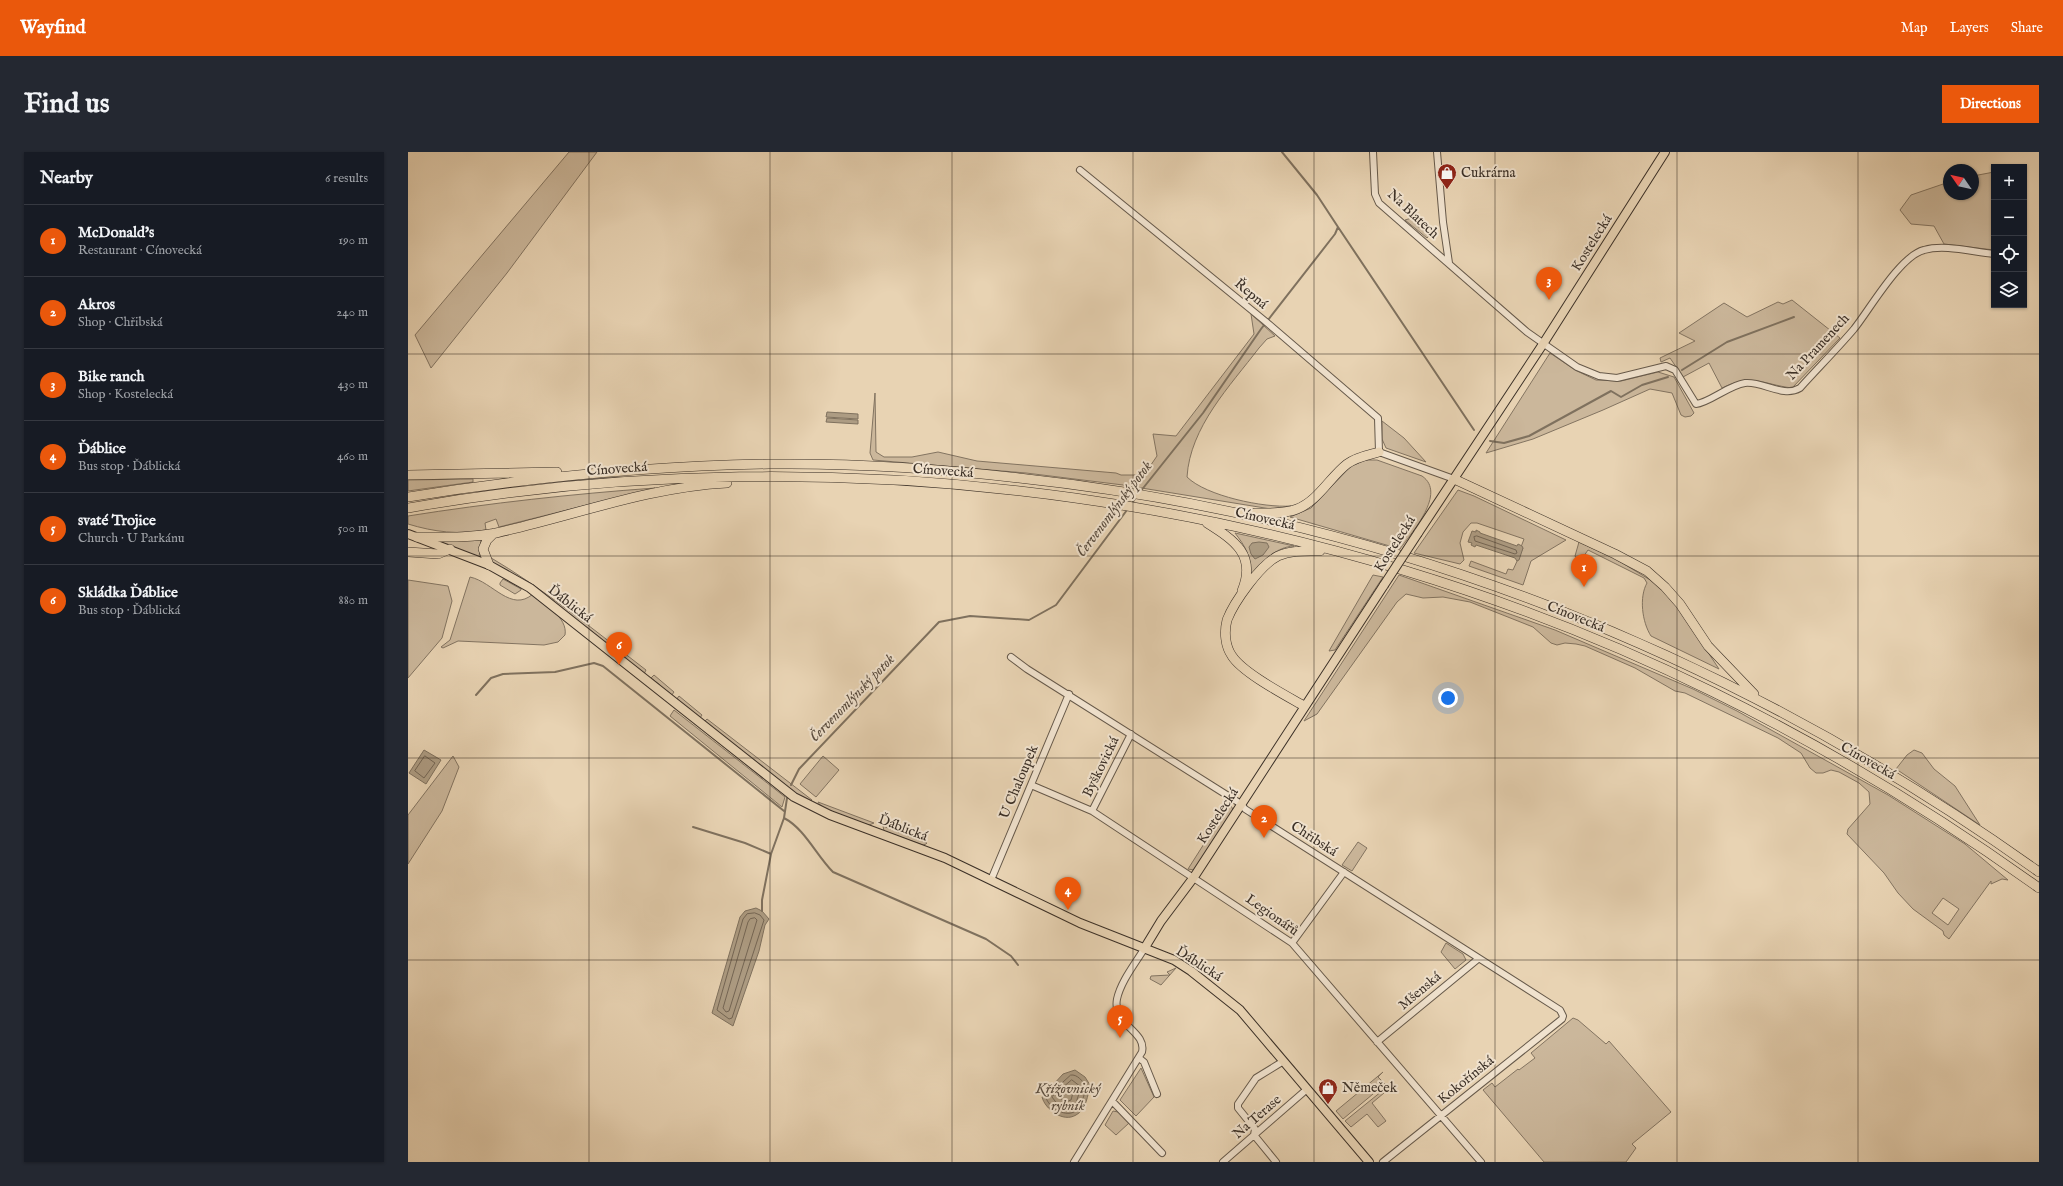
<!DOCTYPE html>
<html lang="en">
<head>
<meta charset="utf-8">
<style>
	body { margin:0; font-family:"IM FELL English",serif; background:#242831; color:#f1f3f6 }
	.controls { position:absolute; right:12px; top:12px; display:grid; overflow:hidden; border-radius:0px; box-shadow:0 1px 3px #0004 }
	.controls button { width:36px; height:36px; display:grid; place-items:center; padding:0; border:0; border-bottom:1px solid #363941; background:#171b24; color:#f1f3f6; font:20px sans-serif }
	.compass { position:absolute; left:1535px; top:12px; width:36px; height:36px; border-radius:50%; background:#171b24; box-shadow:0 1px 3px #0004; rotate:304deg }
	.you { position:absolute; left:1040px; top:546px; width:14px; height:14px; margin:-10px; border:3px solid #fff; border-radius:50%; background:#1a73e8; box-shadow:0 0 0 6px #1a73e833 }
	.badge { display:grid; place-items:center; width:26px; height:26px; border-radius:50%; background:#ea580c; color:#fff; font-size:13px; font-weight:700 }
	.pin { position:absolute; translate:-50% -33px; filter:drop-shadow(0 1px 2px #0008) }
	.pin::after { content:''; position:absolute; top:21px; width:14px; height:12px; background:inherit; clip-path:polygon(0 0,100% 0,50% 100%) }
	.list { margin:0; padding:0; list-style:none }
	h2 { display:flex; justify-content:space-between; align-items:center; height:52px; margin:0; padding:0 16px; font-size:17px }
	h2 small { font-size:13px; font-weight:400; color:#9ea1a6 }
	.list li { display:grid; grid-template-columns:26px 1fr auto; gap:12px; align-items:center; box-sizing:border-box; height:72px; padding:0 16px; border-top:1px solid #363941 }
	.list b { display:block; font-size:15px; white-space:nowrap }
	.list p { margin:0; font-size:13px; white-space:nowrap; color:#9ea1a6 }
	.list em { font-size:13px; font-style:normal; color:#9ea1a6 }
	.icon { flex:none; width:22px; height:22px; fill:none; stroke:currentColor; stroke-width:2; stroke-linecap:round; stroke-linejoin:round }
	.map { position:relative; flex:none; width:1631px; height:1010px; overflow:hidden; border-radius:0px }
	header { display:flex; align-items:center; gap:24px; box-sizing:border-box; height:56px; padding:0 20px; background:#ea580c; color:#fff }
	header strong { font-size:19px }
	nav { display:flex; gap:22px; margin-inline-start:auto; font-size:14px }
	.intro { display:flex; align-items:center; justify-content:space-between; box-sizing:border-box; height:96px; padding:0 24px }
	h1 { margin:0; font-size:28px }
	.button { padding:10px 18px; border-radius:0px; background:#ea580c; color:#fff; font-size:14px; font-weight:700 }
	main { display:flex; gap:24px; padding:0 24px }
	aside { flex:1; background:#171b24; border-radius:0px; box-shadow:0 1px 3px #0004 }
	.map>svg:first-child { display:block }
	.green { fill:#cbb79b; stroke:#837461; fill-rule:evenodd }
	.water { fill:#ad9c83; stroke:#7f715e }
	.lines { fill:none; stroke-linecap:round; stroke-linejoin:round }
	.shore { stroke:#746655; stroke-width:1 }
	.stream { stroke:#7f715e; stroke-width:2 }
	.minor-casing { stroke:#66594a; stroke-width:8 }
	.major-casing { stroke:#3b3027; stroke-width:10 }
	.highway-casing { stroke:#3b3027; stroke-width:10 }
	.minor { stroke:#f0e2ce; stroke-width:6 }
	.major { stroke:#e8d3b3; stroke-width:8 }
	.highway { stroke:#e8d3b3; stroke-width:9 }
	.major-bridge-casing { stroke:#3b3027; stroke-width:10; stroke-linecap:butt }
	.major-bridge { stroke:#e8d3b3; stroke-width:8 }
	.grid { fill:none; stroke:#3b3027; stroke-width:1; stroke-opacity:0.55 }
	.labels { text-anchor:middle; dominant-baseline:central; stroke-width:4; stroke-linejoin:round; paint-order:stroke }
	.poi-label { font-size:14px; fill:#3b3027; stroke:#f0e2ce; text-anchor:start }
	.street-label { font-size:14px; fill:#3b3027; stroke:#f0e2ce }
	.water-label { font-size:15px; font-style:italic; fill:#584b3e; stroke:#f0e2ce }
</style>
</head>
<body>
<header>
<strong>Wayfind</strong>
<nav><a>Map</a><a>Layers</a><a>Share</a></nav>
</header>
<div class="intro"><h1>Find us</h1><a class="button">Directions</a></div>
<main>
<aside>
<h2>Nearby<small>6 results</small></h2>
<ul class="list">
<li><span class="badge">1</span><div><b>McDonald's</b><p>Restaurant · Cínovecká</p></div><em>190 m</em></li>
<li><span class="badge">2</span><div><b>Akros</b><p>Shop · Chřibská</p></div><em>240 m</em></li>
<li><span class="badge">3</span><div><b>Bike ranch</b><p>Shop · Kostelecká</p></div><em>430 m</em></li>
<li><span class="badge">4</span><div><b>Ďáblice</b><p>Bus stop · Ďáblická</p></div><em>460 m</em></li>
<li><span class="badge">5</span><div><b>svaté Trojice</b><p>Church · U Parkánu</p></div><em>500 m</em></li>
<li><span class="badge">6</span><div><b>Skládka Ďáblice</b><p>Bus stop · Ďáblická</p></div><em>880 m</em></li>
</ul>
</aside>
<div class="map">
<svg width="1631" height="1010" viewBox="0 0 1631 1010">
	<rect width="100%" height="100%" fill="#e8d3b3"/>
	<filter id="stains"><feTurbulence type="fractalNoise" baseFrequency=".005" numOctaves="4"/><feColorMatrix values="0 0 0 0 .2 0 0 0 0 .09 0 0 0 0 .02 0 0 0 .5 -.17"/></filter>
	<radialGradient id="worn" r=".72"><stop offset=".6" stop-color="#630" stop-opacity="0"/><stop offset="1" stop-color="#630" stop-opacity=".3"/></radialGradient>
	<path class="green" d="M 161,0 L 189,0 L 99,121 L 23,216 L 7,183 Z
		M 1586,20 L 1586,98 L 1536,92 L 1526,74 L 1503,72 L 1492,58 L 1503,43 L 1541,30 L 1541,42 L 1565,42 L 1565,24 Z
		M 1007,65 L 1008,73 L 1022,83 L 1019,86 L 997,68 Z
		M 1384,148 L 1432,186 L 1384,236 C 1353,232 1345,221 1314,236 L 1301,211 L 1275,225 L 1262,206 L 1253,210 L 1252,206 L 1287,189 L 1271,181 L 1316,151 L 1339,165 L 1370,150 L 1375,152 Z
		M 843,162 L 867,184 L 859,187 L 851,196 C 822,234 782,275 779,325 C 798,344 856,356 883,354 L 863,357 L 715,333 L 618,321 L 465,308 L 462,301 L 467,241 L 468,300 L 476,305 L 504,305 L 530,300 L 569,309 L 708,321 L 713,323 L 736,323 L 749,304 L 745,282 L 768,284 L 846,182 Z
		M 1142,201 L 1167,218 L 1188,228 L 1213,229 L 1250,220 L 1266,225 L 1286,261 L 1283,264 L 1277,265 L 1273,263 L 1264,241 L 1242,237 L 1195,258 L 1125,287 L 1078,301 Z
		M 974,269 L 996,286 L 1018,310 L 978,296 L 974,287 Z
		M 957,308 L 969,308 L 1014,324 C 1039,341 1004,380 992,397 L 882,365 L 903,356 L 943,314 Z
		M 65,327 L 65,330 L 0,339 L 0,328 Z
		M 247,336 L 91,375 L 88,367 L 77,371 L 78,378 C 51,383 26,380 0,372 L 0,364 C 82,351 164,342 247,336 Z
		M 1050,338 L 1066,344 L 1158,388 L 1123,409 L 1115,433 L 1061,414 L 1063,409 L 1098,422 L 1100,417 L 1105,418 L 1115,396 L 1113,395 L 1116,387 L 1069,371 L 1063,371 L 1055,380 L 1052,391 L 1056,408 L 1052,412 L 1006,401 Z
		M 827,381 L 886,394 C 868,395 855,409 844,422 L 842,422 C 844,405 837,394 827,381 Z
		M 73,387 L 71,406 L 30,389 Z
		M 1171,390 L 1206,406 L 1249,432 L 1272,458 L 1311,517 L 1243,484 C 1234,470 1231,445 1239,431 L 1236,426 L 1180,398 L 1173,408 L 1169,407 L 1167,404 Z
		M 80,404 C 136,437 186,478 238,518 L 236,522 L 83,410 Z
		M 965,423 L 975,425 L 927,498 L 921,499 Z
		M 991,423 L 1147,478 L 1285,537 L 1329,559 L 1480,643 L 1557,692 L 1600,728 L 1594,727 L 1583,732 L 1583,729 L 1541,787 L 1536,783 L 1535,779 L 1505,757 L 1490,741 L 1476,721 L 1439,682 L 1440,677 L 1462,652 L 1461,640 L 1451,631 L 1431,620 L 1423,618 L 1415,621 L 1408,621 L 1402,616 L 1393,601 L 1370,586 L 1277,541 L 1267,539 L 1227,516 L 1177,494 L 1168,492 L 1157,491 L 1149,493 L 1143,491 L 1125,475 L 1062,450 L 1035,445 L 1015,446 L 998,442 L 989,450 L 909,562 L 896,569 ZM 1535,746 L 1551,757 L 1540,773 L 1524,761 Z
		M 62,425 C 85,430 103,461 125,442 C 137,452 160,466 157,483 L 150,490 L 136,493 L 50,489 L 35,496 L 33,495 L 42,488 Z
		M 95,427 L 113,437 L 113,438 L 107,442 L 92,433 L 92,431 Z
		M 0,428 L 40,434 L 44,449 L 34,486 L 0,526 Z
		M 246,523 L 266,540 L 263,544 L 251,535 L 252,533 L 243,526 Z
		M 271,544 L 294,563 L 292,566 L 268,548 Z
		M 266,558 L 377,645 L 374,655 L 262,564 Z
		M 299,567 L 404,648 L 400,650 L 387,641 L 296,570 Z
		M 1506,598 L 1514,601 L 1526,617 L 1547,634 L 1572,673 L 1488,617 L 1499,603 Z
		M 45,604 L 51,615 L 34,659 L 0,712 L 0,663 Z
		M 415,604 L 431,618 L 408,645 L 392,632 Z
		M 410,650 L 466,671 L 461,673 C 451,670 413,659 410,650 Z
		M 822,651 L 825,658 L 786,718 L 780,717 Z
		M 475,674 L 519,691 L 518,692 L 515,693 L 476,679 Z
		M 950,690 L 959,696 L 944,719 L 934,713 Z
		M 1038,791 L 1055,802 L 1058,808 L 1047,817 L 1033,800 Z
		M 768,816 L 753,833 L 742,827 L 743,824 L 762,823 L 759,820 Z
		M 1165,866 L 1170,868 L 1198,892 L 1201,889 L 1263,960 L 1224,992 L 1228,996 L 1218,1010 L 1136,1010 L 1075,938 L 1084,931 L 1087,935 L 1110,917 L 1111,918 L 1127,906 L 1123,901 Z
		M 733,916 L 746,945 L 728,964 L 712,948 Z
		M 975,920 L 970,925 L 977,932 L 935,967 L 928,959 Z
		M 974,939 L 976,941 L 964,951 L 978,969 L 970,975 L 959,962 L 943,975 L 937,969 Z
		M 705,959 L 710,960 L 721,971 L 708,983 L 697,973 Z"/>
	<path class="water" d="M 419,260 L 450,262 L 450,267 L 418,265 Z
		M 419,266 L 450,268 L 450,272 L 418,270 Z
		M 1068,378 L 1072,380 L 1072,381 L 1109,394 L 1110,392 L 1114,394 L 1115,396 L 1111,408 L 1109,409 L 1107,406 L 1068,393 L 1067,395 L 1063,393 L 1064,391 L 1060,390 L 1064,379 L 1068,380 Z
		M 851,390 L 859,391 L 861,395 L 855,403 L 847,407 L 843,402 L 841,395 L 844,391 Z
		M 16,598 L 33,608 L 18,632 L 1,621 Z
		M 348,756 L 354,759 L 361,767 L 357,773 L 351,799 L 325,874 L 304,861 L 332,765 L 337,759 Z
		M 667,918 L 677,925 L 682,933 C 680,943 678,958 668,963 C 655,971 637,957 634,945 L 655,922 Z"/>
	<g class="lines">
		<path class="shore" d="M 1069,384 L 1108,398 L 1109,401 L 1107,402 L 1067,389 L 1066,385 Z
			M 17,604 L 27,611 L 16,626 L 7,619 Z
			M 347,761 L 352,763 L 356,768 L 324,866 L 321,867 L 309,858 L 335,767 L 339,762 Z
			M 347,766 L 349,768 L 321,859 L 318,860 L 315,856 L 340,770 L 342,767 Z
			M 663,923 C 669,922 675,929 678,935 C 676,943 674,955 666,960 C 656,965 641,955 638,946 Z
			M 664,928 L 673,935 L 668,951 L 661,956 L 650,953 L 644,945 Z
			M 663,936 L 666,937 L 663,948 L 660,949 L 654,948 L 653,945 Z"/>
		<path class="stream" d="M 930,75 L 1066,278
			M 1274,218 L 1319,190 L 1386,165
			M 1082,289 L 1096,291 L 1121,284 L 1203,239 L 1213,245 L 1234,233 L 1260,225
			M 732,340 L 795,261 L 853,177 L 927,82 L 930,75 L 909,43 L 874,0
			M 723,353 L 728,345
			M 68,543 L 83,526 L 95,522 L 147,520 L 186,511 L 195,514 L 376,659
			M 383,633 L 391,617 L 531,470 L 562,464 L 621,468 L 648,453 L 719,358
			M 376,666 C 397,677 408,703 425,720 L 578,787 L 603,804 L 610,813
			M 285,675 L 337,691 L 363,702
			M 354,759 L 354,748 L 363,702 L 376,666 L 379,646"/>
		<g class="minor-casing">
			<path id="minor" d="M 965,0 L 967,42 L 971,51 L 1119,180 L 1169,215 L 1191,224 L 1209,226 L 1258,214 L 1267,218 L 1288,252 C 1301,251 1321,233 1337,231 C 1355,229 1375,246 1392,236 C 1410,216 1429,197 1446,177 C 1462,157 1492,104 1516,98 C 1537,92 1564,100 1586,102
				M 1029,0 L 1035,70 L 1041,111
				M 672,18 L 857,169 L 970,266 L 971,300 L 1046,327
				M 603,505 L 619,517 L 833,652 L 837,657 L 1152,858 L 1155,864 L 1154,867 L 975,1010
				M 623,633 L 684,659 L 884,791 L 1073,1010
				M 684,659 L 723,582
				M 583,728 L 661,542
				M 884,791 L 936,720
				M 969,890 L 1070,807
				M 731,906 L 736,910 L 749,942
				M 704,949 L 754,1001
				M 846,983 L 847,977 L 830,956 L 830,952 L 848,926 L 874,910
				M 846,983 L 868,1010
				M 666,1010 L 734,900 C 739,879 704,873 709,847 C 713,829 727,812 736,797
				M 815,1010 L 898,938"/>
		</g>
		<g class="major-casing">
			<path id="major" d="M 1010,381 L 1135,192 L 1257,0
				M 0,382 L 81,413 L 122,436 L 386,645 L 422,663 L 537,706 L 672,771 L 766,808 L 783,819 L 832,858 L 961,1010
				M 736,797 L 753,769 L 786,725 L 976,433"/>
		</g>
		<g class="highway-casing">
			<path id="highway" d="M 0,323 L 149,320
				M 1046,327 L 1207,402 L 1239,419 L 1257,435 L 1272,452 L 1300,494 L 1346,542
				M 0,345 C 119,326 240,314 361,312 C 445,311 528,316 611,326 C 984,366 1326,502 1631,720
				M 0,356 C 435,279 909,345 1305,540 C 1419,596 1528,662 1631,736
				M 847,361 C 861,361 876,362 889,357 C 910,349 922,325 939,312 C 948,305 960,303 971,300
				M 799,371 C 826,388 849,403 834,439
				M 9,385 C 35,385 62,386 88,381 C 165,364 240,335 319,331
				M 0,400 L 30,402 L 42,397
				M 81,413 L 75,397 L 79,388 L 86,381
				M 896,554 C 877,543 835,521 824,504 C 817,494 816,480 819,468 C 826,450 852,413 870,404 C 883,398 897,399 912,399"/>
		</g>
		<use href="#minor" class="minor"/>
		<use href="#major" class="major"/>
		<use href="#highway" class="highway"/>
		<g class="major-bridge-casing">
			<path id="major-bridge" d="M 976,433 L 1010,381"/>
		</g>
		<use href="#major-bridge" class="major-bridge"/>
	</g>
	<path class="grid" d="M 181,0 L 181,1010M 362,0 L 362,1010M 544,0 L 544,1010M 725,0 L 725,1010M 906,0 L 906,1010M 1087,0 L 1087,1010M 1269,0 L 1269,1010M 1450,0 L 1450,1010M 0,202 L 1631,202M 0,404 L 1631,404M 0,606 L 1631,606M 0,808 L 1631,808"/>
	<defs>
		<g id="shop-pin" transform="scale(1)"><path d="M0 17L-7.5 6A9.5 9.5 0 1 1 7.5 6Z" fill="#8f2418" stroke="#f0e2ce"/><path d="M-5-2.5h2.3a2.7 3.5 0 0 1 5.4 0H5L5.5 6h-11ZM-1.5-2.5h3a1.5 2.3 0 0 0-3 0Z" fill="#fff"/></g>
	</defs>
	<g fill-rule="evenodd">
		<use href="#shop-pin" x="1039" y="21"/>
		<use href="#shop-pin" x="920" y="936"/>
	</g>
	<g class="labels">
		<g class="poi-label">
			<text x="1053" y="21">Cukrárna</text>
			<text x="934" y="936">Němeček</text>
		</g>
		<g class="street-label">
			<text transform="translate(1005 62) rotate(43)">Na Blatech</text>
			<text transform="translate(1184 91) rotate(-58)">Kostelecká</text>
			<text transform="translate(843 142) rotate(40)">Řepná</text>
			<text transform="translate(1410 195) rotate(-47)">Na Pramenech</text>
			<text transform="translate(209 317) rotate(-4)">Cínovecká</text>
			<text transform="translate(535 319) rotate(4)">Cínovecká</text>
			<text transform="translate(857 367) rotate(13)">Cínovecká</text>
			<text transform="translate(987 392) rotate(-57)">Kostelecká</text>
			<text transform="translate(162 452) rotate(38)">Ďáblická</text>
			<text transform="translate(1168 465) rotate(22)">Cínovecká</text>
			<text transform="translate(1460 609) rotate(30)">Cínovecká</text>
			<text transform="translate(693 615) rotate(-64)">Byškovická</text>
			<text transform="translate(611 630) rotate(-67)">U Chaloupek</text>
			<text transform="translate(810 664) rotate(-57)">Kostelecká</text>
			<text transform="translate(495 676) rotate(21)">Ďáblická</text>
			<text transform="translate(906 687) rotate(33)">Chřibská</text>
			<text transform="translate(864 763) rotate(35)">Legionářů</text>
			<text transform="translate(791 812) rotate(33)">Ďáblická</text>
			<text transform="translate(1012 839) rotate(-40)">Mšenská</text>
			<text transform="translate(1058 928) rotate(-39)">Kokořínská</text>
			<text transform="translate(849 965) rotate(-41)">Na Terase</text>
		</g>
		<g class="water-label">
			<text transform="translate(706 357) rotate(-53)">Červenomlýnský potok</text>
			<text transform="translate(444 546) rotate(-46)">Červenomlýnský potok</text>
			<text x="660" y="936">Křížovnický<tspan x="660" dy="17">rybník</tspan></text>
		</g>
	</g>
	<rect width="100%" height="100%" filter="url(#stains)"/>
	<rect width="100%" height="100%" fill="url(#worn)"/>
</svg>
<div class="controls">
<button>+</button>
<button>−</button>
<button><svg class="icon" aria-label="locate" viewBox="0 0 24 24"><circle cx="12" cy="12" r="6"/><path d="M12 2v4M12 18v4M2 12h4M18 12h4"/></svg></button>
<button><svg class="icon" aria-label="layers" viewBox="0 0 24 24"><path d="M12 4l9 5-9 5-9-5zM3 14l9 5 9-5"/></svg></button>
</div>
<svg class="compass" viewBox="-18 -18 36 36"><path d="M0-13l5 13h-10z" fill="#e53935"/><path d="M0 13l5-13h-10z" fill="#9ea1a6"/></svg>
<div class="you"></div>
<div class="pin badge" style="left:1176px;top:435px">1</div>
<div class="pin badge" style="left:856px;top:686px">2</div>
<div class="pin badge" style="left:1141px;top:148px">3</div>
<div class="pin badge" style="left:660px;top:758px">4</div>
<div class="pin badge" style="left:712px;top:886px">5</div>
<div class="pin badge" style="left:211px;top:513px">6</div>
</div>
</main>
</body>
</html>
